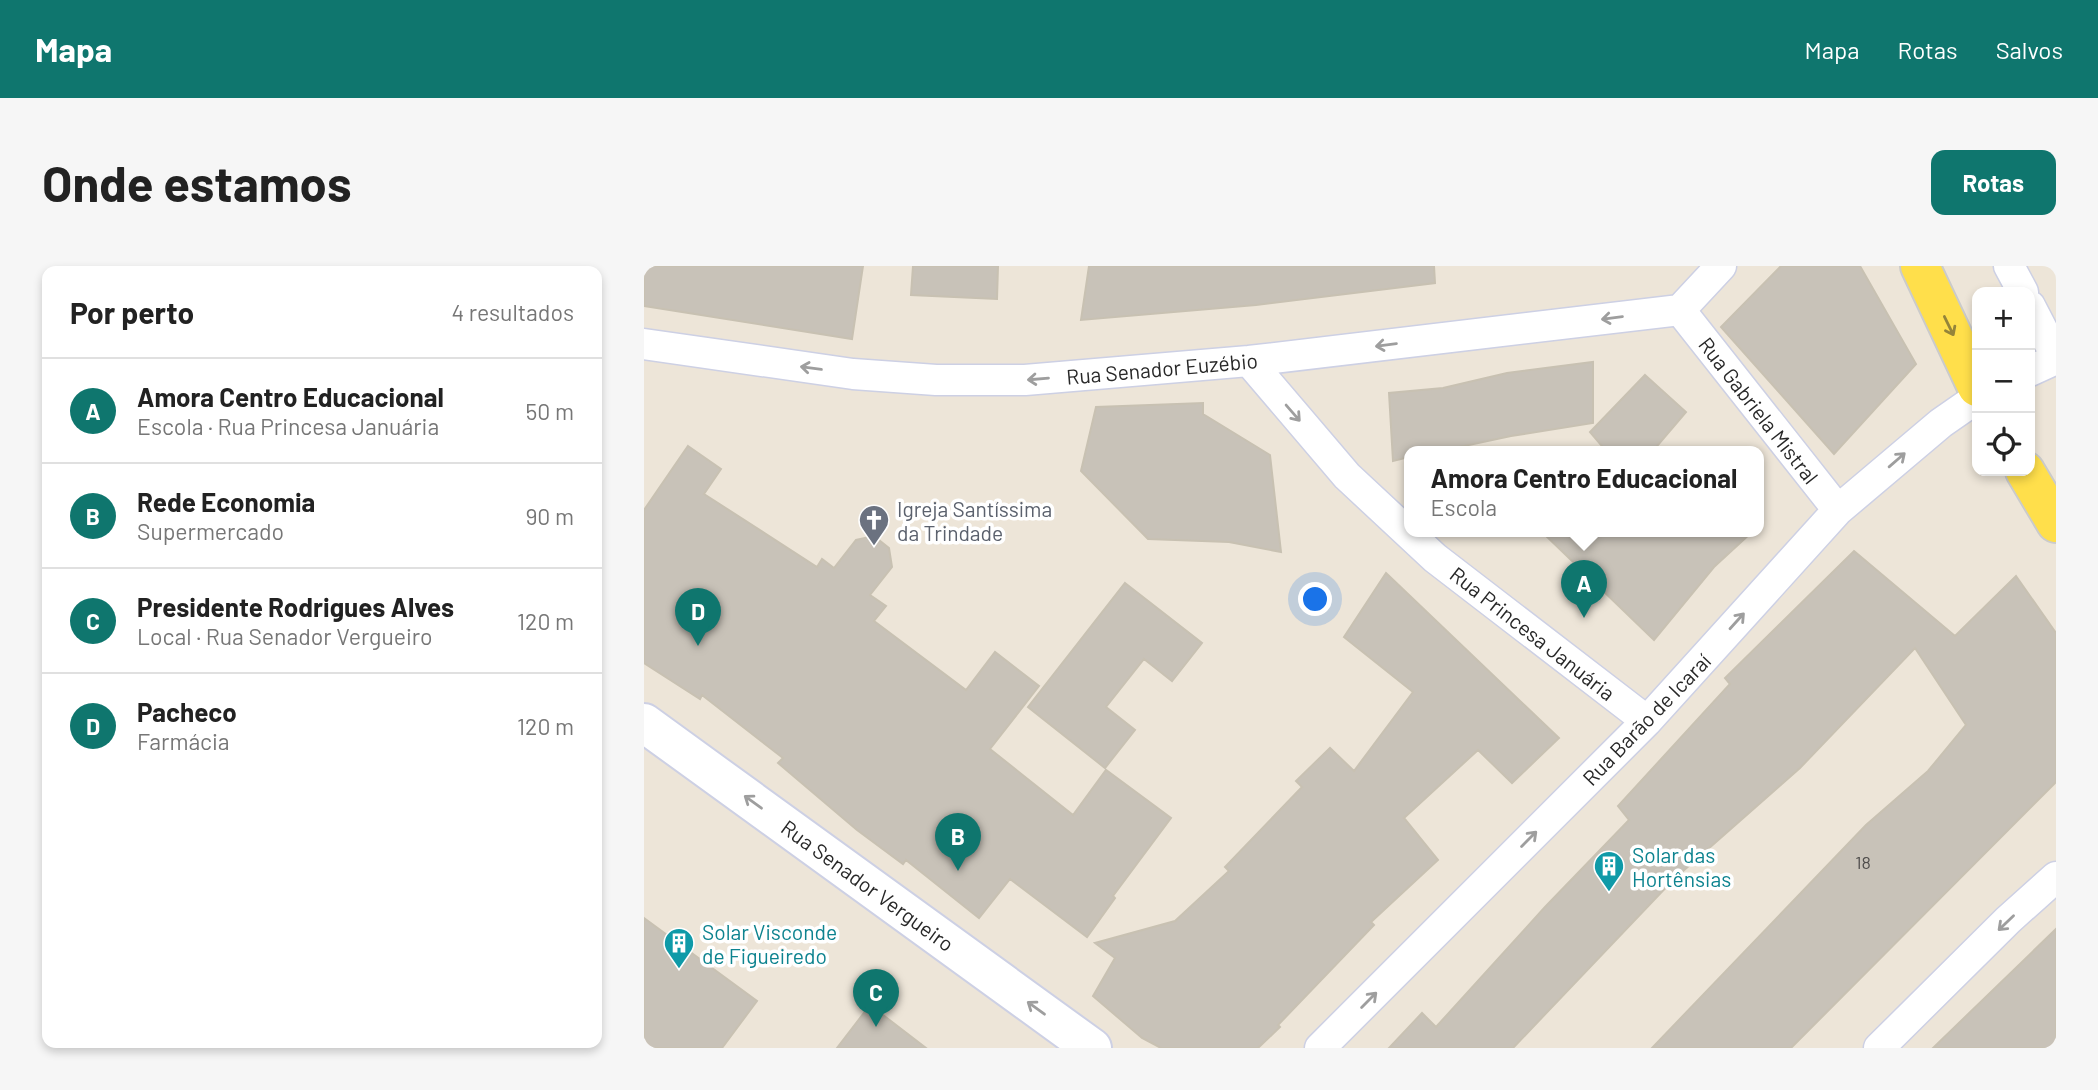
<!DOCTYPE html>
<html lang="pt">
<head>
<meta charset="utf-8">
<style>
	body { margin:0; font-family:Barlow,sans-serif; background:#f6f6f6; color:#222 }
	.controls { position:absolute; right:21px; top:21px; display:grid; overflow:hidden; border-radius:14px; box-shadow:0 4px 10px #0003 }
	.controls button { width:63px; height:63px; display:grid; place-items:center; padding:0; border:0; border-bottom:2px solid #e0e0e0; background:#fff; color:#222; font:35px sans-serif }
	.you { position:absolute; left:672px; top:334px; width:24px; height:24px; margin:-18px; border:5px solid #fff; border-radius:50%; background:#1a73e8; box-shadow:0 0 0 10px #1a73e833 }
	.badge { display:grid; place-items:center; width:46px; height:46px; border-radius:50%; background:#0f766e; color:#fff; font-size:23px; font-weight:700 }
	.pin { position:absolute; translate:-50% -58px; filter:drop-shadow(0 2px 4px #0008) }
	.pin::after { content:''; position:absolute; top:37px; width:24px; height:21px; background:inherit; clip-path:polygon(0 0,100% 0,50% 100%) }
	.popup { position:absolute; left:760px; top:180px; width:360px; height:91px; box-sizing:border-box; display:grid; place-content:center; border-radius:14px; background:#fff; filter:drop-shadow(0 2px 5px #0005); font-size:23px; white-space:nowrap; color:#767676 }
	.popup b { font-size:26px; color:#222 }
	.popup::after { content:''; position:absolute; left:50%; top:100%; margin-left:-14px; border:14px solid transparent; border-top-color:#fff }
	.list { margin:0; padding:0; list-style:none }
	h2 { display:flex; justify-content:space-between; align-items:center; height:91px; margin:0; padding:0 28px; font-size:30px }
	h2 small { font-size:23px; font-weight:400; color:#767676 }
	.list li { display:grid; grid-template-columns:46px 1fr auto; gap:21px; align-items:center; box-sizing:border-box; height:105px; padding:0 28px; border-top:2px solid #e0e0e0 }
	.list b { display:block; font-size:26px; white-space:nowrap }
	.list p { margin:0; font-size:23px; white-space:nowrap; color:#767676 }
	.list em { font-size:23px; font-style:normal; color:#767676 }
	.icon { flex:none; width:38px; height:38px; fill:none; stroke:currentColor; stroke-width:2; stroke-linecap:round; stroke-linejoin:round }
	.map { position:relative; flex:none; width:1412px; height:782px; overflow:hidden; border-radius:14px }
	header { display:flex; align-items:center; gap:42px; box-sizing:border-box; height:98px; padding:0 35px; background:#0f766e; color:#fff }
	header strong { font-size:33px }
	nav { display:flex; gap:38px; margin-inline-start:auto; font-size:24px }
	.intro { display:flex; align-items:center; justify-content:space-between; box-sizing:border-box; height:168px; padding:0 42px }
	h1 { margin:0; font-size:49px }
	.button { padding:18px 32px; border-radius:14px; background:#0f766e; color:#fff; font-size:24px; font-weight:700 }
	main { display:flex; gap:42px; padding:0 42px }
	aside { flex:1; background:#fff; border-radius:14px; box-shadow:0 4px 10px #0003 }
	.map>svg:first-child { display:block }
	.building { fill:#c8c2b8; stroke:#c8c1b2; stroke-width:2 }
	.lines { fill:none; stroke-linecap:round; stroke-linejoin:round }
	.street-casing { stroke:#cdd0e4; stroke-width:33 }
	.secondary-casing { stroke:#cdd0e4; stroke-width:42 }
	.primary-casing { stroke:#cbcbcb; stroke-width:42 }
	.street { stroke:#fff; stroke-width:30 }
	.secondary { stroke:#fff; stroke-width:38 }
	.primary { stroke:#ffdf4b; stroke-width:38 }
	.oneway { stroke:#9e9e9e }
	.oneway2 { stroke:#94843a }
	.labels { text-anchor:middle; dominant-baseline:central; stroke-width:7; stroke-linejoin:round; paint-order:stroke }
	.number-label { font-size:18px; fill:#504e4c }
	.street-label { font-size:21px; fill:#282828; stroke:#fff }
	.worship-label { font-size:21px; fill:#5b616d; stroke:#fff; text-anchor:start }
	.culture-label { font-size:21px; fill:#0d838f; stroke:#fff; text-anchor:start }
</style>
</head>
<body>
<header>
<strong>Mapa</strong>
<nav><a>Mapa</a><a>Rotas</a><a>Salvos</a></nav>
</header>
<div class="intro"><h1>Onde estamos</h1><a class="button">Rotas</a></div>
<main>
<aside>
<h2>Por perto<small>4 resultados</small></h2>
<ul class="list">
<li><span class="badge">A</span><div><b>Amora Centro Educacional</b><p>Escola · Rua Princesa Januária</p></div><em>50 m</em></li>
<li><span class="badge">B</span><div><b>Rede Economia</b><p>Supermercado</p></div><em>90 m</em></li>
<li><span class="badge">C</span><div><b>Presidente Rodrigues Alves</b><p>Local · Rua Senador Vergueiro</p></div><em>120 m</em></li>
<li><span class="badge">D</span><div><b>Pacheco</b><p>Farmácia</p></div><em>120 m</em></li>
</ul>
</aside>
<div class="map">
<svg width="1412" height="782" viewBox="0 0 1412 782">
	<rect width="100%" height="100%" fill="#ede5d8"/>
	<path class="building" d="M 0,0 L 219,0 L 208,73 L 0,40 Z
		M 269,0 L 354,0 L 353,33 L 267,29 Z
		M 445,0 L 790,0 L 791,17 L 612,39 L 437,54 Z
		M 1137,0 L 1216,0 L 1272,98 L 1190,188 L 1077,61 Z
		M 949,96 L 949,157 L 867,170 L 792,186 L 765,186 L 765,191 L 749,195 L 745,127 L 799,122 L 863,107 Z
		M 1001,109 L 1042,146 L 1008,186 L 963,186 L 946,166 Z
		M 559,137 L 559,148 L 626,189 L 637,286 L 585,276 L 504,273 L 437,205 L 452,141 Z
		M 44,180 L 77,203 L 60,228 L 173,301 L 178,293 L 190,302 L 212,274 L 230,270 L 245,282 L 248,301 L 226,329 L 242,340 L 230,355 L 322,424 L 351,386 L 395,420 L 346,483 L 429,549 L 462,504 L 527,552 L 469,630 L 471,632 L 443,671 L 366,613 L 335,652 L 262,594 L 259,598 L 213,564 L 134,497 L 139,492 L 58,429 L 56,433 L 0,397 L 0,244 Z
		M 898,266 L 1108,266 L 1070,301 L 1010,374 Z
		M 1210,285 L 1311,370 L 1372,310 L 1412,367 L 1412,516 L 1147,782 L 1008,782 L 1222,559 L 1284,505 L 1322,459 L 1271,382 L 1156,502 L 1030,613 L 869,782 L 745,782 L 778,747 L 792,761 L 901,641 L 985,554 L 974,540 L 1086,418 L 1081,412 Z
		M 742,307 L 915,472 L 868,517 L 834,484 L 760,552 L 794,594 L 727,656 L 730,659 L 634,759 L 636,761 L 614,782 L 517,782 L 498,772 L 449,730 L 471,692 L 451,677 L 531,655 L 585,605 L 581,601 L 658,521 L 652,515 L 686,482 L 710,505 L 769,426 L 700,371 Z
		M 481,317 L 558,377 L 528,415 L 500,393 L 462,441 L 491,464 L 461,502 L 384,441 Z
		M 0,652 L 113,735 L 78,782 L 0,782 Z
		M 1412,663 L 1412,782 L 1289,782 Z
		M 226,739 L 282,782 L 193,782 Z"/>
	<g class="lines">
		<g class="street-casing">
			<path id="street" d="M 1365,0 L 1379,26
				M 1386,40 L 1412,90
				M 1036,44 L 1194,244
				M 1036,44 L 1077,0
				M 0,78 L 209,108 L 292,114 L 381,114 L 605,95 L 1036,44
				M 605,95 L 703,210 L 791,292 L 1003,455
				M 1386,105 L 1412,93
				M 676,782 L 1003,455 L 1194,244 L 1297,157 L 1333,132
				M 1235,782 L 1364,654 L 1412,611"/>
		</g>
		<g class="secondary-casing">
			<path id="secondary" d="M 0,457 L 448,782"/>
		</g>
		<g class="primary-casing">
			<path id="primary" d="M 1276,0 L 1333,121
				M 1381,205 L 1412,257"/>
		</g>
		<use href="#street" class="street"/>
		<use href="#secondary" class="secondary"/>
		<use href="#primary" class="primary"/>
	</g>
	<defs><path id="oneway-shaft" d="M-6 0H5M1.5-3L5.5 0L1.5 3" fill="none" stroke-width="1.6" stroke-linecap="round" stroke-linejoin="round" transform="scale(1.75)"/></defs>
	<g class="oneway">
		<use href="#oneway-shaft" transform="translate(968 52) rotate(173)"/>
		<use href="#oneway-shaft" transform="translate(742 79) rotate(173)"/>
		<use href="#oneway-shaft" transform="translate(167 102) rotate(-172)"/>
		<use href="#oneway-shaft" transform="translate(394 113) rotate(175)"/>
		<use href="#oneway-shaft" transform="translate(649 147) rotate(49)"/>
		<use href="#oneway-shaft" transform="translate(1253 194) rotate(-41)"/>
		<use href="#oneway-shaft" transform="translate(1093 355) rotate(-48)"/>
		<use href="#oneway-shaft" transform="translate(109 536) rotate(-144)"/>
		<use href="#oneway-shaft" transform="translate(885 573) rotate(-45)"/>
		<use href="#oneway-shaft" transform="translate(1362 657) rotate(136)"/>
		<use href="#oneway-shaft" transform="translate(725 734) rotate(-45)"/>
		<use href="#oneway-shaft" transform="translate(392 742) rotate(-144)"/>
	</g>
	<use class="oneway2" href="#oneway-shaft" transform="translate(1305 60) rotate(64)"/>
	<defs>
		<g id="church-pin" transform="scale(1.575)"><path d="M0 17L-7.5 6A9.5 9.5 0 1 1 7.5 6Z" fill="#6b7280" stroke="#fff"/><path d="M-1.2-6h2.4v3.5h3.3v2.4h-3.3V6h-2.4V-.1h-3.3v-2.4h3.3Z" fill="#fff"/></g>
		<g id="building-pin" transform="scale(1.575)"><path d="M0 17L-7.5 6A9.5 9.5 0 1 1 7.5 6Z" fill="#0f9aa8" stroke="#fff"/><path d="M-4-6H4V6H1V3H-1V6H-4ZM-2.5-4.3h1.7v1.8h-1.7ZM.8-4.3h1.7v1.8H.8ZM-2.5-1h1.7V.8h-1.7ZM.8-1h1.7V.8H.8Z" fill="#fff"/></g>
	</defs>
	<g fill-rule="evenodd">
		<use href="#church-pin" x="230" y="254"/>
		<use href="#building-pin" x="965" y="600"/>
		<use href="#building-pin" x="35" y="677"/>
	</g>
	<g class="labels">
		<g class="number-label">
			<text x="1219" y="596">18</text>
		</g>
		<g class="street-label">
			<text transform="translate(518 102) rotate(-5)">Rua Senador Euzébio</text>
			<text transform="translate(1115 144) rotate(52)">Rua Gabriela Mistral</text>
			<text transform="translate(889 367) rotate(38)">Rua Princesa Januária</text>
			<text transform="translate(1002 453) rotate(-46)">Rua Barão de Icaraí</text>
			<text transform="translate(224 619) rotate(36)">Rua Senador Vergueiro</text>
		</g>
		<g class="worship-label">
			<text x="253" y="242">Igreja Santíssima<tspan x="253" dy="24">da Trindade</tspan></text>
		</g>
		<g class="culture-label">
			<text x="988" y="588">Solar das<tspan x="988" dy="24">Hortênsias</tspan></text>
			<text x="58" y="665">Solar Visconde<tspan x="58" dy="24">de Figueiredo</tspan></text>
		</g>
	</g>
</svg>
<div class="controls">
<button>+</button>
<button>−</button>
<button><svg class="icon" aria-label="locate" viewBox="0 0 24 24"><circle cx="12" cy="12" r="6"/><path d="M12 2v4M12 18v4M2 12h4M18 12h4"/></svg></button>
</div>
<div class="you"></div>
<div class="pin badge" style="left:940px;top:352px">A</div>
<div class="popup"><b>Amora Centro Educacional</b>Escola</div>
<div class="pin badge" style="left:314px;top:605px">B</div>
<div class="pin badge" style="left:232px;top:761px">C</div>
<div class="pin badge" style="left:54px;top:380px">D</div>
</div>
</main>
</body>
</html>
